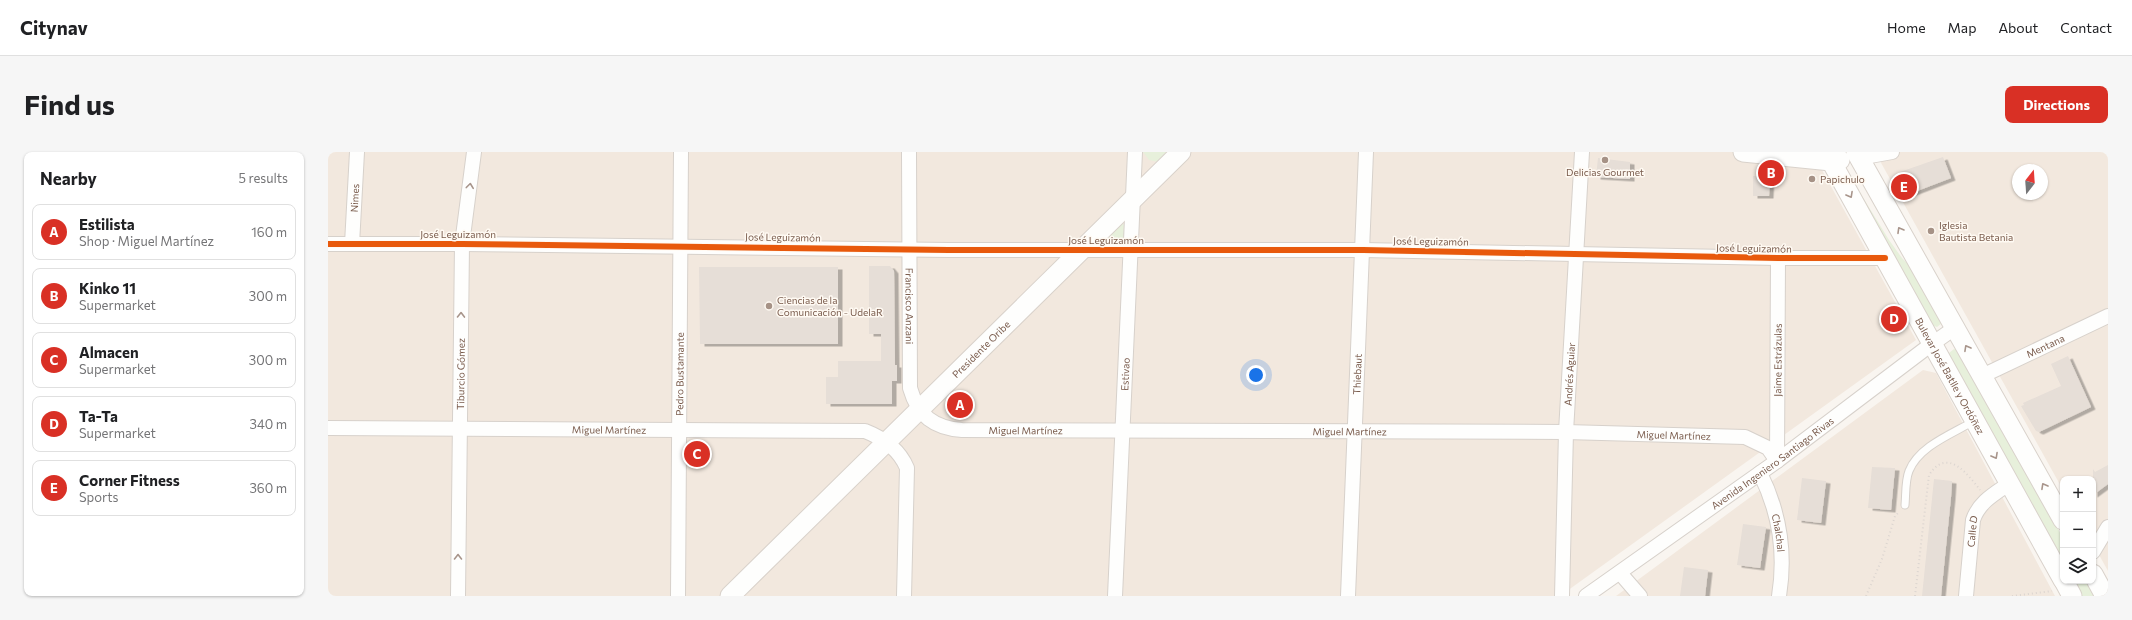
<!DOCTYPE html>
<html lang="en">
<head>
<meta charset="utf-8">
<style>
	body { margin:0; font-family:Commissioner,sans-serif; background:#f6f6f6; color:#202124 }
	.controls { position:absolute; right:12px; bottom:12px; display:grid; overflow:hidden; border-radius:8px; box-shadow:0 1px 3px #0004 }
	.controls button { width:36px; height:36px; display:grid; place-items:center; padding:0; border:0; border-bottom:1px solid #e0e0e0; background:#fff; color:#202124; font:20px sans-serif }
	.compass { position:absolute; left:1684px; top:12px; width:36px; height:36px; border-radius:50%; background:#fff; box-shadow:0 1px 3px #0004; rotate:17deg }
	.you { position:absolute; left:928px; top:223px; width:14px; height:14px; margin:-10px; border:3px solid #fff; border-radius:50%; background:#1a73e8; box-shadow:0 0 0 6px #1a73e833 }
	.badge { display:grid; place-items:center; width:26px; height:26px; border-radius:50%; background:#d93025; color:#fff; font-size:13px; font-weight:700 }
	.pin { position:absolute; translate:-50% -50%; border:2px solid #fff; box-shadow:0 1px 4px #0006 }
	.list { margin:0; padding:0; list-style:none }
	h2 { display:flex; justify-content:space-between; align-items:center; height:52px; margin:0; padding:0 16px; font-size:17px }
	h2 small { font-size:13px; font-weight:400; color:#757577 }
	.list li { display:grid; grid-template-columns:26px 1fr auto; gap:12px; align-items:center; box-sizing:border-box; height:56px; margin:0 8px 8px; padding:0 8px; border:1px solid #e0e0e0; border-radius:8px }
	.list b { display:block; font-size:15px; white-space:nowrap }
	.list p { margin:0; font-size:13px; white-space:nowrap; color:#757577 }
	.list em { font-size:13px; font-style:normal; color:#757577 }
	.icon { flex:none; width:22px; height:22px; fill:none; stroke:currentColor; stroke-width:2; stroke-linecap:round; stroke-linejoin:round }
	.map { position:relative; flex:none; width:1780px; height:444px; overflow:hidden; border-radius:8px }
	header { display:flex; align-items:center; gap:24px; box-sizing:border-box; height:56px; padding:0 20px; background:#fff; border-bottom:1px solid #e0e0e0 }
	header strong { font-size:19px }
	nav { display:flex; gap:22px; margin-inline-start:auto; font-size:14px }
	.intro { display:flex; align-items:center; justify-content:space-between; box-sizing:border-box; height:96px; padding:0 24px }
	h1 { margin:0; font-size:28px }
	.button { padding:10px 18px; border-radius:8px; background:#d93025; color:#fff; font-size:14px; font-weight:700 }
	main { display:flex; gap:24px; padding:0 24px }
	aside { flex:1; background:#fff; border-radius:8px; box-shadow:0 1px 3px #0004 }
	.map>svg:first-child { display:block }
	.residential { fill:#f2e8de; fill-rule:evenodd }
	.green { fill:#e7f0db }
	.building { fill:#e6ded7; filter:url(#shadow) }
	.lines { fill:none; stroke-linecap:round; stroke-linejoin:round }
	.lane-casing { stroke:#d7d1cb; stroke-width:9 }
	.street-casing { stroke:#d7d1cb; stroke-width:16 }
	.secondary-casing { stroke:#d9d2cb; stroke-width:21 }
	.path { stroke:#dcd5d0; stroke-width:2; stroke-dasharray:1 3; stroke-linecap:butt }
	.lane { stroke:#fefefd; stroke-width:7 }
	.street { stroke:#fefefd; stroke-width:14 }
	.secondary { stroke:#fefefd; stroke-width:19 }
	.cycleway-casing { stroke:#fffaf3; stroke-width:8 }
	.cycleway { stroke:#e8590c; stroke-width:6 }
	.oneway { stroke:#a8958b }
	.poi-dot { fill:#a69286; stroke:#fffaf3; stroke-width:1.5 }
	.labels { text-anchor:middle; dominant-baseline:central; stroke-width:3; stroke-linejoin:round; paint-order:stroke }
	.poi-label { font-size:10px; fill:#7a5c4d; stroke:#fffaf3; text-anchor:start }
	.street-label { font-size:10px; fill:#7a5c4d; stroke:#fffaf3 }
</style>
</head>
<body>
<header>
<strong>Citynav</strong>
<nav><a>Home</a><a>Map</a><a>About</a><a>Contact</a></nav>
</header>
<div class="intro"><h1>Find us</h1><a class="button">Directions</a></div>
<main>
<aside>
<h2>Nearby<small>5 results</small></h2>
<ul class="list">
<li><span class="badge">A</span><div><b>Estilista</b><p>Shop · Miguel Martínez</p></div><em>160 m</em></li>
<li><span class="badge">B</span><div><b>Kinko 11</b><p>Supermarket</p></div><em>300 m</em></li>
<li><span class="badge">C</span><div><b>Almacen</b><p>Supermarket</p></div><em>300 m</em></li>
<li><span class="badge">D</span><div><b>Ta-Ta</b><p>Supermarket</p></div><em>340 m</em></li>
<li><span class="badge">E</span><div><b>Corner Fitness</b><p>Sports</p></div><em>360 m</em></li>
</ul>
</aside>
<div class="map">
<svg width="1780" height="444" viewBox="0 0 1780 444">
	<defs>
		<filter id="shadow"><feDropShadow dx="4.5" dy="2.5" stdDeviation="0" flood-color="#0004"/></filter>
	</defs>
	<rect width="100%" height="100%" fill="#f9f5f0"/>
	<path class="residential" d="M 0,0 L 1484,0 L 1588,188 L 1232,444 L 0,444 Z
		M 1547,0 L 1780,0 L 1780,419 L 1765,392 L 1765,327 L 1735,327 L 1735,338 ZM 1690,18 L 1714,18 L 1714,42 L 1690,42 Z
		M 1595,218 L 1608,221 L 1727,444 L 1288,444 Z"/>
	<path class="green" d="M 815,0 L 843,0 L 830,10 L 821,8 Z
		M 1523,26 L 1561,88 L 1574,106 L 1586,118 L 1614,171 L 1609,175 L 1604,173 Z
		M 794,70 L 797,75 L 796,89 L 794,91 L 774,91 L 773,89 Z
		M 1626,197 L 1632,200 L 1735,386 L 1735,409 L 1621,205 L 1621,201 Z
		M 1746,429 L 1759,429 L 1767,444 L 1754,444 Z"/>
	<path class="building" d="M 1615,5 L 1623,26 L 1576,44 L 1569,26 L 1572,20 Z
		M 1270,6 L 1302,10 L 1302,27 L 1268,25 Z
		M 1425,24 L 1442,24 L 1441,44 L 1425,44 Z
		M 541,114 L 562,114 L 566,119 L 567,213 L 569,213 L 569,229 L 564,229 L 564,252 L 498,252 L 498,225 L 510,225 L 510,209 L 553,209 L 553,182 L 541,182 Z
		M 371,115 L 510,115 L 510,192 L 372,192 Z
		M 1740,204 L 1763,255 L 1711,280 L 1708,279 L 1693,254 L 1696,253 L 1695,251 L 1733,234 L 1723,212 Z
		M 1780,313 L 1780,332 L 1765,343 L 1765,317 L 1767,320 Z
		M 1544,315 L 1567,316 L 1563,358 L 1540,356 Z
		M 1474,326 L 1498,329 L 1493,371 L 1469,368 Z
		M 1606,327 L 1624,329 L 1623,345 L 1613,444 L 1594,444 Z
		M 1415,372 L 1438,375 L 1432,416 L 1409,413 Z
		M 1356,415 L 1380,418 L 1377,444 L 1352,444 Z"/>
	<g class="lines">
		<g class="lane-casing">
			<path id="lane" d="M 1577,353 C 1578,343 1577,329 1581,319 C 1591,294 1624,282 1646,269"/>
		</g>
		<g class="street-casing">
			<g id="street">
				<path id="s1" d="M 581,0 L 582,236 C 590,264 606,276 634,278 L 1238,280 L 1417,285 L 1440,296 L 1449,309"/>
				<path d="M 1531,6 L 1564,0"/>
				<path d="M 0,92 L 134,92 L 621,98 L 1035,98 L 1450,106 L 1557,106"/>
				<path id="s2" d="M 24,92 L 29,0"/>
				<path id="s3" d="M 1654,224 L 1780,164"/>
				<path id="s4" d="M 0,276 L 537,279 C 555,286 571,297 579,316 L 576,444"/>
				<path id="s5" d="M 1449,309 L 1450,106"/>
				<path id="s6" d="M 1432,321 C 1451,359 1458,401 1451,444"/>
				<path d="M 1765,400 L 1780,375"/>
				<path d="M 1292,421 L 1312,444"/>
				<path id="s7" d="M 130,444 L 134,92 L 146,0"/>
				<path id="s8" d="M 350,444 L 353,0"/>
				<path id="s9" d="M 787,444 L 807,0"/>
				<path id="s10" d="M 1020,444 L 1038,0"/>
				<path id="s11" d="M 1234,444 L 1238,280 L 1254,0"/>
				<path id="s12" d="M 1258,444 L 1449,309 L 1597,197 L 1628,175"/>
				<path id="s13" d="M 1638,444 L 1645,368 C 1651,350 1666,342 1682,331"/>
			</g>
		</g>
		<g class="secondary-casing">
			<g id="secondary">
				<path d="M 1415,0 L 1503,9 L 1512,8"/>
				<path id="s14" d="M 1498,0 L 1735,428"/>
				<path d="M 1528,0 L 1735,368"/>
				<path d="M 1765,422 L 1777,444"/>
				<path d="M 1736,429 L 1744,444"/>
				<path id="s15" d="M 402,444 L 853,0"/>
			</g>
		</g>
		<path class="path" d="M 1538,444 L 1554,407 L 1567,364 L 1571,360
			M 1587,444 L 1601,323 C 1619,295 1639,321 1652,338
			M 1684,444 L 1724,439"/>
		<use href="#lane" class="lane"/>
		<use href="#street" class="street"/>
		<use href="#secondary" class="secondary"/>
		<g class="cycleway-casing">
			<path id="cycleway" d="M 0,92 L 134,92 L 621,98 L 1035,98 L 1450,106 L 1557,106"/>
		</g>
		<use href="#cycleway" class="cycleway"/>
	</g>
	<defs><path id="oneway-chevron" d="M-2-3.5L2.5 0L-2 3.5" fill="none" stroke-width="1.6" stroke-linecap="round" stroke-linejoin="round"/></defs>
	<g class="oneway">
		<use href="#oneway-chevron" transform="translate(142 34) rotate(-83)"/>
		<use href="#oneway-chevron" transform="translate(1522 43) rotate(61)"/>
		<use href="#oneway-chevron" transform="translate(1572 78) rotate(-120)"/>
		<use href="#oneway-chevron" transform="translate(133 163) rotate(-89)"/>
		<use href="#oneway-chevron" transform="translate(1639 196) rotate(-119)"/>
		<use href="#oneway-chevron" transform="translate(1667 304) rotate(61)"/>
		<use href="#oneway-chevron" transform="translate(1716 334) rotate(-119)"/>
		<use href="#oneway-chevron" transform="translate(130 405) rotate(-90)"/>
	</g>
	<g class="poi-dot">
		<circle cx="1277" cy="8" r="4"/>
		<circle cx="1484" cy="27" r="4"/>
		<circle cx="1603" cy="79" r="4"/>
		<circle cx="441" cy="154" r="4"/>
	</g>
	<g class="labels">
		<g class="poi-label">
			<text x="1277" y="20" text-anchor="middle">Delicias Gourmet</text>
			<text x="1492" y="27">Papichulo</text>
			<text x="1611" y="73">Iglesia<tspan x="1611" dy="12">Bautista Betania</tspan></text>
			<text x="449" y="148">Ciencias de la<tspan x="449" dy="12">Comunicación - UdelaR</tspan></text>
		</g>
		<g class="street-label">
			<text stroke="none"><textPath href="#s2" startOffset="46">Nimes</textPath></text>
			<text x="130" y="82">José Leguizamón</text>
			<text transform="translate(455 85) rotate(1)">José Leguizamón</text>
			<text x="778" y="88">José Leguizamón</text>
			<text transform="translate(1103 89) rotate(1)">José Leguizamón</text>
			<text transform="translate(1426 96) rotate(1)">José Leguizamón</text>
			<text stroke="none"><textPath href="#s1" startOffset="154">Francisco Anzani</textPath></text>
			<text stroke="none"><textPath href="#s3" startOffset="70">Mentana</textPath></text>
			<text stroke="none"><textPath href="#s15" startOffset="352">Presidente Oribe</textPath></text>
			<text stroke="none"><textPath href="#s5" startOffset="101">Jaime Estrázulas</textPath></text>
			<text stroke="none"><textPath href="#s7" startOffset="222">Tiburcio Gómez</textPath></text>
			<text stroke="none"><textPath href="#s8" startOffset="222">Pedro Bustamante</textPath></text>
			<text stroke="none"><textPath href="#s9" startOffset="222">Estivao</textPath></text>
			<text stroke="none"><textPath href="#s10" startOffset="222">Thiebaut</textPath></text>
			<text stroke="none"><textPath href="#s11" startOffset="222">Andrés Aguiar</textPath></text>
			<text stroke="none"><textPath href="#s14" startOffset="256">Bulevar José Batlle y Ordóñez</textPath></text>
			<text stroke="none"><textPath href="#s4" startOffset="281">Miguel Martínez</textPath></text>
			<text stroke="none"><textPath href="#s1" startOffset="372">Miguel Martínez</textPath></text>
			<text stroke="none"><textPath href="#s1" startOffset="696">Miguel Martínez</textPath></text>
			<text stroke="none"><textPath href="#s1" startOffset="1020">Miguel Martínez</textPath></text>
			<text stroke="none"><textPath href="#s12" startOffset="229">Avenida Ingeniero Santiago Rivas</textPath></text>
			<text stroke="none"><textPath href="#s13" startOffset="65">Calle D</textPath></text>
			<text stroke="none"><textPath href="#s6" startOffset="63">Chalchal</textPath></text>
		</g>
	</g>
</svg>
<div class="controls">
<button>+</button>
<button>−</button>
<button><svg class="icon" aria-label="layers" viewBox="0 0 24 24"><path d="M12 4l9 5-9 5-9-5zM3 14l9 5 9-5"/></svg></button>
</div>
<svg class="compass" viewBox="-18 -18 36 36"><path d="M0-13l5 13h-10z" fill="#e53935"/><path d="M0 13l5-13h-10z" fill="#757577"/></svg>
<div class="you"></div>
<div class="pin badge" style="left:632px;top:253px">A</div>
<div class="pin badge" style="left:1443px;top:21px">B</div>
<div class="pin badge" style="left:369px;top:302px">C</div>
<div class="pin badge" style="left:1566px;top:167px">D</div>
<div class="pin badge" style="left:1576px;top:35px">E</div>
</div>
</main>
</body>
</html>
